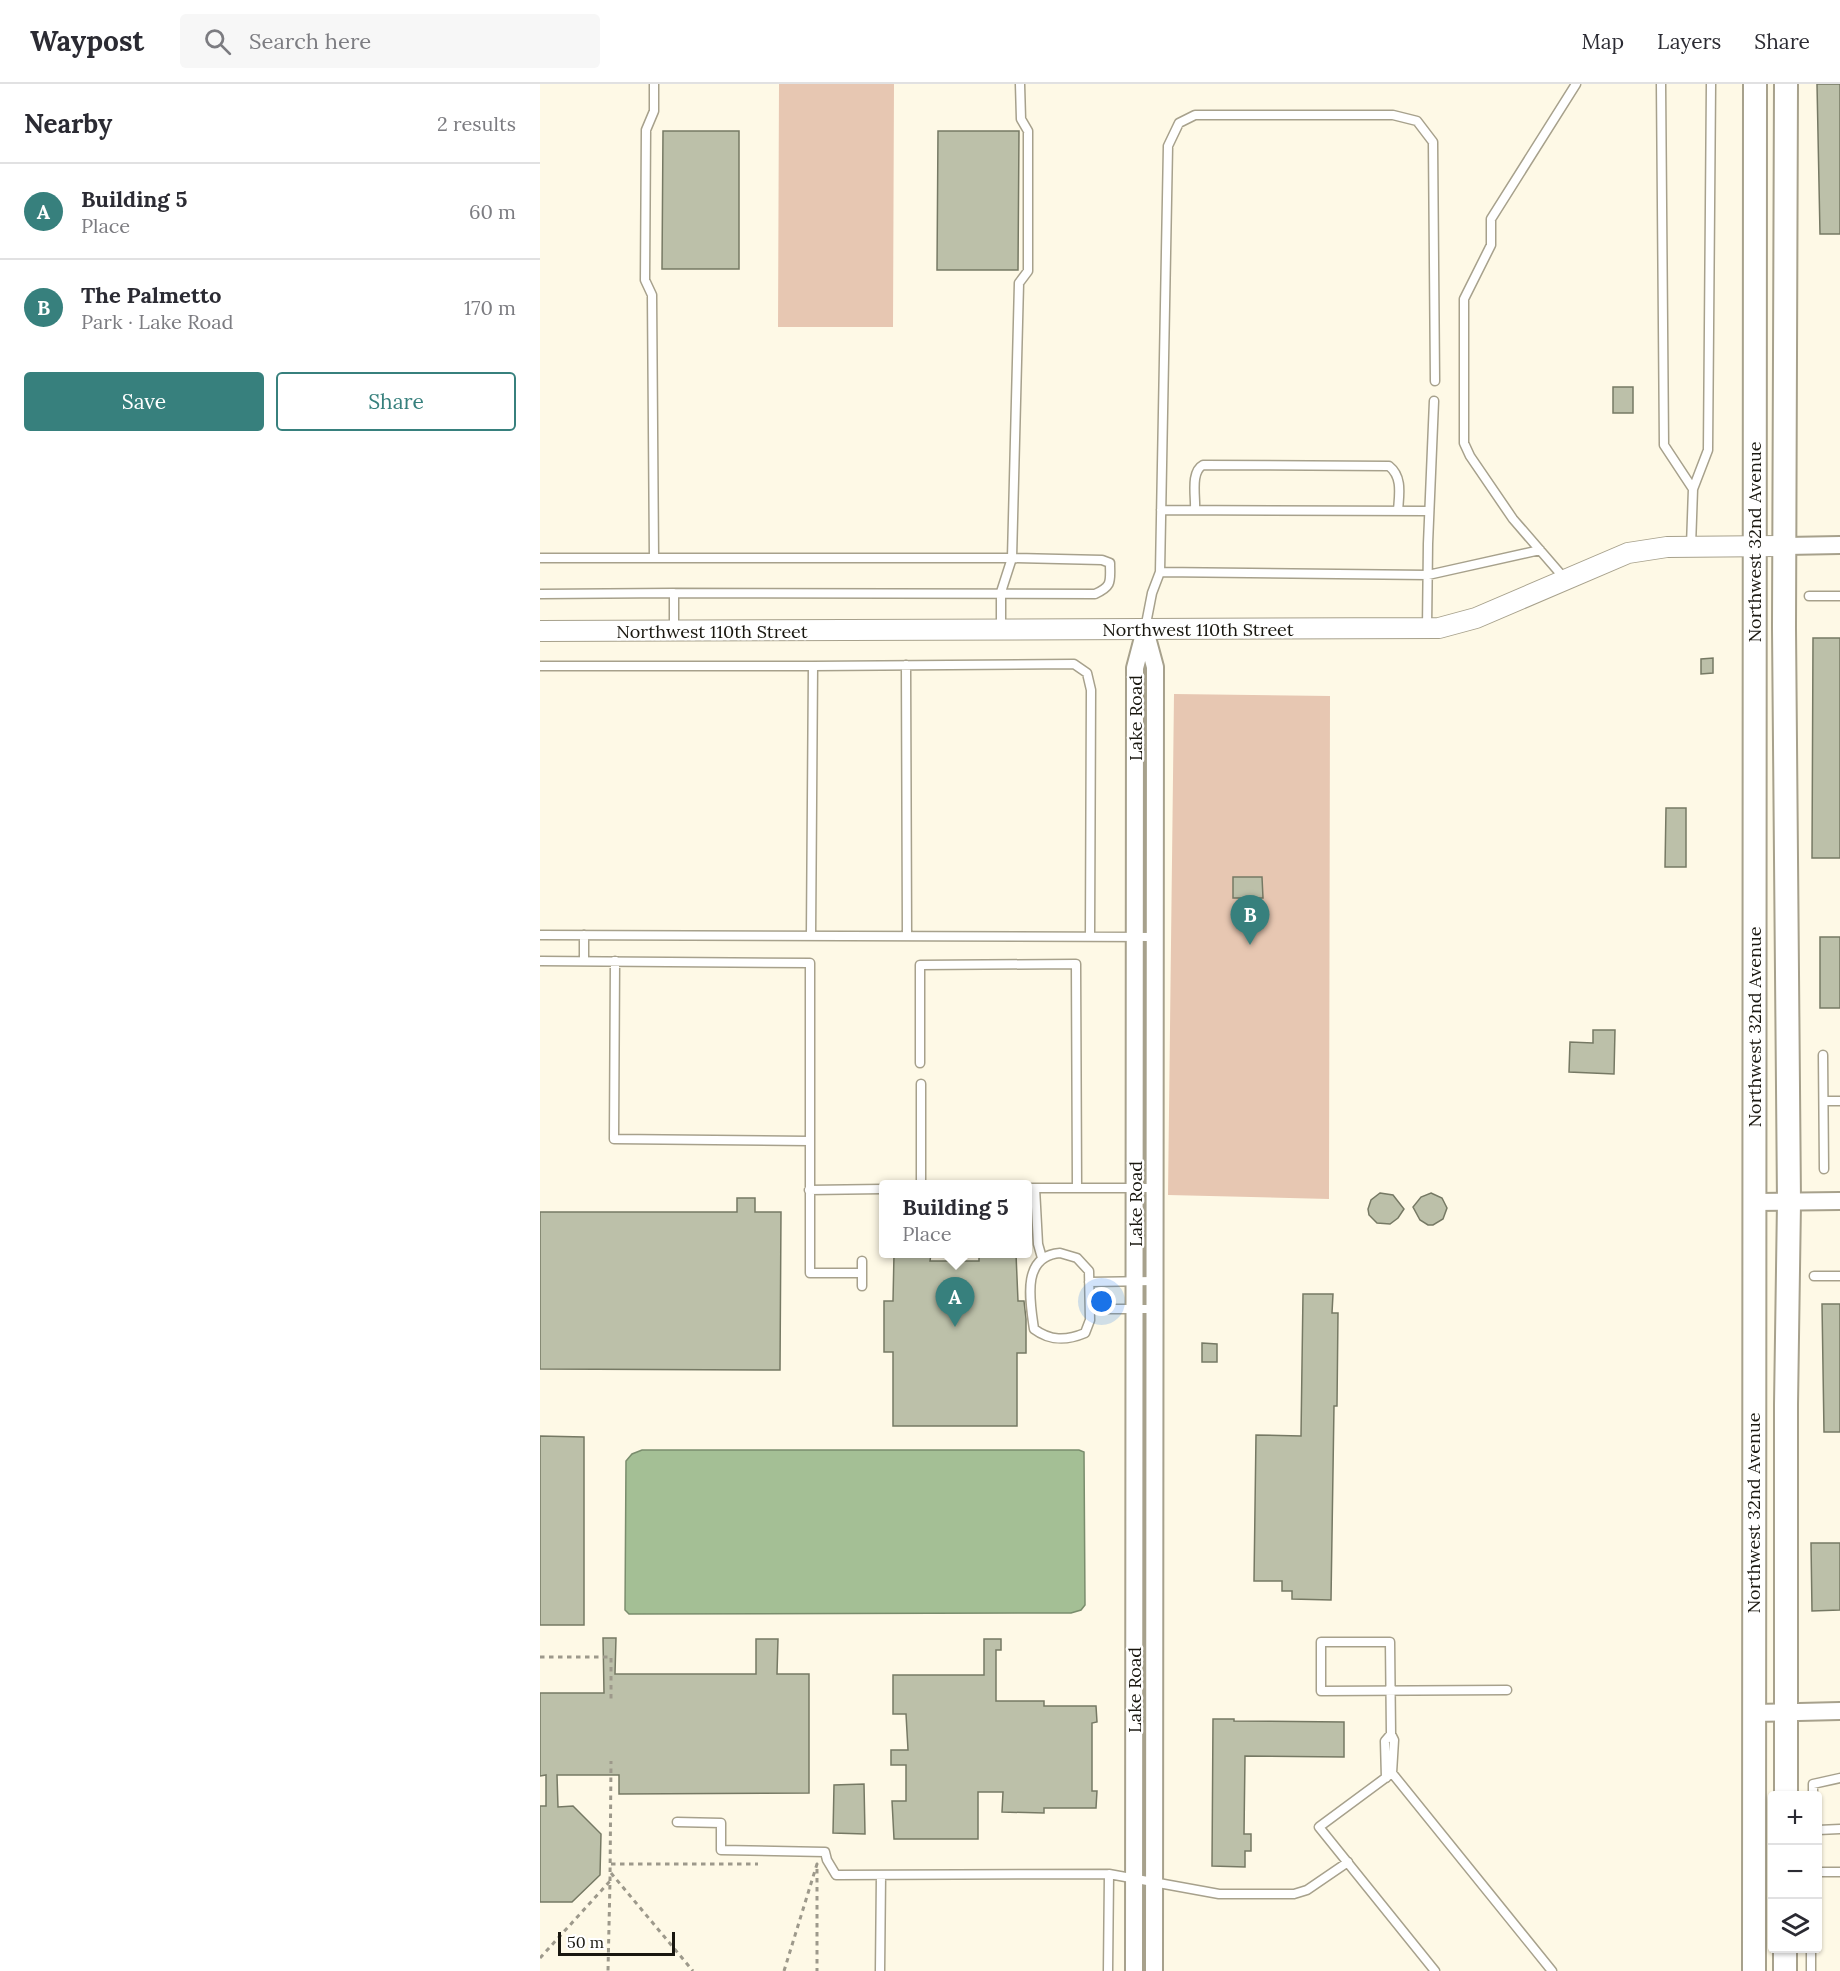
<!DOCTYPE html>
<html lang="en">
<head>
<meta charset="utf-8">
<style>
	body { margin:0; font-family:Lora,serif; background:#f7f7f7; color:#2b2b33 }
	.controls { position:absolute; right:18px; bottom:18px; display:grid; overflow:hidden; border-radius:6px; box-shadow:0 2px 4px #0004 }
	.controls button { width:54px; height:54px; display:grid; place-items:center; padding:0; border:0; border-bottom:2px solid #e1e1e2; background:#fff; color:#2b2b33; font:30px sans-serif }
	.scale { position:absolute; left:18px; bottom:15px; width:117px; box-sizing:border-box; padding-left:6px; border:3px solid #19170f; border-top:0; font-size:16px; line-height:21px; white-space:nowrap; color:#19170f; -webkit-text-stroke:4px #fff; paint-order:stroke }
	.you { position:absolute; left:562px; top:1218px; width:21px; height:21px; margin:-15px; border:4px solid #fff; border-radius:50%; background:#1a73e8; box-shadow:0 0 0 9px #1a73e833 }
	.badge { display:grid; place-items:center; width:39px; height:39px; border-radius:50%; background:#37807d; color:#fff; font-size:20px; font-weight:700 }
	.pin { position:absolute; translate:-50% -50px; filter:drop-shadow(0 2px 3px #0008) }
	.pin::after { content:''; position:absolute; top:32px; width:21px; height:18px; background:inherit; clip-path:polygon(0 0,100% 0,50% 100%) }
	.popup { position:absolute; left:339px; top:1096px; width:153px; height:78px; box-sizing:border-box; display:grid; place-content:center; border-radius:6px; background:#fff; filter:drop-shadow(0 2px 4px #0005); font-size:20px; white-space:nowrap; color:#7c7c81 }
	.popup b { font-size:22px; color:#2b2b33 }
	.popup::after { content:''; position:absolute; left:50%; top:100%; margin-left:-12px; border:12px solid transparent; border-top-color:#fff }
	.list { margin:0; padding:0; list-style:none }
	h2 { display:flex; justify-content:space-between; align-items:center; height:78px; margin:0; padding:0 24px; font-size:26px }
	h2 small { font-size:20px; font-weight:400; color:#7c7c81 }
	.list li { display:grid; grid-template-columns:39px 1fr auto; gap:18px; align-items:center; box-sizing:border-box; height:96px; padding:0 24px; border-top:2px solid #e1e1e2 }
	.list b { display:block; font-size:22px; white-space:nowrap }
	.list p { margin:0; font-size:20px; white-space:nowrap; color:#7c7c81 }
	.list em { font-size:20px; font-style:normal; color:#7c7c81 }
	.actions { display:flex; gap:12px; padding:18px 24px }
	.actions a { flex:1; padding:14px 0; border:2px solid #37807d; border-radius:6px; text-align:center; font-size:21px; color:#37807d }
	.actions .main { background:#37807d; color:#fff }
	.icon { flex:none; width:33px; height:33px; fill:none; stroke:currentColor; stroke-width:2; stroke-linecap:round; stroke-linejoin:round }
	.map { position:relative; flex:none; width:1300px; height:1887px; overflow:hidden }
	header { display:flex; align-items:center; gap:36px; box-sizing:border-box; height:84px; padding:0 30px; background:#fff; border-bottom:2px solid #e1e1e2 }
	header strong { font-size:28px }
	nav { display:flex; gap:33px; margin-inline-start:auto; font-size:21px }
	.search { width:420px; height:54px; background:#f7f7f7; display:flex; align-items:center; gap:15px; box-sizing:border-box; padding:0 21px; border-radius:6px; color:#7c7c81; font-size:22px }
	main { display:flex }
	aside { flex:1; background:#fff }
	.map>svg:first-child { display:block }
	.green { fill:#e7c7b2 }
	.water { fill:#a4bf95; stroke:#7a8d6d; stroke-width:1.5 }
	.building { fill:#bcc0a9; stroke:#767964; stroke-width:1.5 }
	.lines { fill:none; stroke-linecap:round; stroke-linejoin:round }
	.service-casing { stroke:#a7a18c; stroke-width:11 }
	.minor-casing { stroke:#a7a18c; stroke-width:20 }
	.tertiary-casing { stroke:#a7a18c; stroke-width:22 }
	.secondary-casing { stroke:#a7a18c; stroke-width:26 }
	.path { stroke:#9d998b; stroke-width:3; stroke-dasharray:4.5 4.5; stroke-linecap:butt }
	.service { stroke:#fff; stroke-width:8 }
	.minor { stroke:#fff; stroke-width:16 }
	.tertiary { stroke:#fff; stroke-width:20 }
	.secondary { stroke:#fff; stroke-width:22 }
	.labels { text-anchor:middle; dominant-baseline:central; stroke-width:4.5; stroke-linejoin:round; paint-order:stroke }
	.street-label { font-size:18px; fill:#19170f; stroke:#fff }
</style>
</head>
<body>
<header>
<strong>Waypost</strong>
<div class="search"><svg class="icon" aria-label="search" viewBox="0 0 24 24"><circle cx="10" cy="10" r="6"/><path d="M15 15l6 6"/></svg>Search here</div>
<nav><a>Map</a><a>Layers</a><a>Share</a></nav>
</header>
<main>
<aside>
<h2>Nearby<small>2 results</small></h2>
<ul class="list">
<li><span class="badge">A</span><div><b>Building 5</b><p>Place</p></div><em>60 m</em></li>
<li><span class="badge">B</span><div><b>The Palmetto</b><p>Park · Lake Road</p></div><em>170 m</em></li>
</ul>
<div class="actions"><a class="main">Save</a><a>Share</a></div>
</aside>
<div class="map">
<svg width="1300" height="1887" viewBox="0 0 1300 1887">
	<rect width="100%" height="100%" fill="#fef9e6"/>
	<path class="green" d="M 239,0 L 354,0 L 353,243 L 238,243 Z
		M 634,610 L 790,612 L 789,1115 L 628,1111 Z"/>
	<path class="water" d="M 102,1366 L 539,1366 L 544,1368 L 545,1521 L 541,1526 L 531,1529 L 89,1530 L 85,1526 L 86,1377 L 92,1370 Z"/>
	<path class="building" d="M 1277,0 L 1300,0 L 1300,150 L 1280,150 Z
		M 123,47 L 199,47 L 199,185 L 122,185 Z
		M 398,47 L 479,47 L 478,186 L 397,186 Z
		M 1073,303 L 1093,303 L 1093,329 L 1073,329 Z
		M 1273,554 L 1300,554 L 1300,774 L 1272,774 Z
		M 1173,574 L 1173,589 L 1161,590 L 1161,575 Z
		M 1126,724 L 1146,724 L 1146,783 L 1125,783 Z
		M 693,793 L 722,793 L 723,814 L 693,814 Z
		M 1280,853 L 1300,853 L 1300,924 L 1280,924 Z
		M 1053,946 L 1075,946 L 1074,990 L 1029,988 L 1030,958 L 1053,959 Z
		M 840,1109 L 853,1111 L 864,1125 L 858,1134 L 850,1140 L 837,1139 L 829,1131 L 828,1125 L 831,1116 Z
		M 891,1109 L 902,1114 L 907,1124 L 903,1135 L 893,1141 L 888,1141 L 880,1136 L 873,1123 L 881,1113 Z
		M 197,1114 L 215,1114 L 215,1128 L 241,1128 L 240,1286 L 0,1285 L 0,1128 L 197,1128 Z
		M 354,1170 L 391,1170 L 390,1177 L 439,1177 L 439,1170 L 476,1170 L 478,1217 L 484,1217 L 486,1235 L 486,1269 L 477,1269 L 477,1342 L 353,1342 L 353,1268 L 344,1268 L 344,1217 L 353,1217 Z
		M 763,1210 L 793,1210 L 792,1229 L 798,1229 L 797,1322 L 794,1322 L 791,1516 L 752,1515 L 752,1507 L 742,1507 L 742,1497 L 714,1497 L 716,1351 L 761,1352 Z
		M 1282,1220 L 1300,1220 L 1300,1348 L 1284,1348 Z
		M 662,1259 L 677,1260 L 677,1278 L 662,1278 Z
		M 0,1352 L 44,1353 L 44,1541 L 0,1541 Z
		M 1271,1459 L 1300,1459 L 1300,1526 L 1272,1527 Z
		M 63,1554 L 76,1554 L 75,1590 L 216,1590 L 216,1555 L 238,1555 L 237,1590 L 269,1590 L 269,1709 L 79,1710 L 79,1691 L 17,1691 L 18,1723 L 33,1722 L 61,1750 L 60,1791 L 32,1818 L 0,1818 L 0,1722 L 6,1722 L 6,1691 L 0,1692 L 0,1609 L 64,1609 Z
		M 444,1555 L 461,1555 L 461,1566 L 456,1566 L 456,1617 L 504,1617 L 504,1622 L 556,1622 L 557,1638 L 552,1639 L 552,1707 L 557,1707 L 556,1724 L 504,1724 L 504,1729 L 462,1728 L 463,1708 L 438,1708 L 438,1755 L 354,1755 L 352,1717 L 366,1717 L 366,1681 L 351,1681 L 351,1666 L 368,1666 L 366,1630 L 353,1630 L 353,1591 L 444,1591 Z
		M 673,1635 L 694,1635 L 694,1637 L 804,1638 L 804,1673 L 705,1672 L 704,1750 L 711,1750 L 711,1767 L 705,1767 L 705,1783 L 672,1782 Z
		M 324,1700 L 325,1750 L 293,1749 L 294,1701 Z"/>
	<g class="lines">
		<g class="service-casing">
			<path id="service" d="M 114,0 L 114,27 L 106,46 L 105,196 L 112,211 L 114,474
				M 1121,0 L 1124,361 L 1153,405
				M 621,426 L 889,427
				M 655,426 C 656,413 650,388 663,381 L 849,382 C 863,393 859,411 858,427
				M 1151,462 L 1153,405 L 1168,366 L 1171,0
				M 0,474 L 472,474 L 461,508 L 461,545
				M 620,488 L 888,491 L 1000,466
				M 1025,495 L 973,435 L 930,372 L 924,359 L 924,215 L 951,161 L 951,135 L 1036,0
				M 0,510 L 134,509
				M 1269,512 L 1300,512
				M 887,544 L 888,460 L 894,317
				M 605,545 L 612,509 L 620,488 L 628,62 L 639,39 L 655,31 L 853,31 L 877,37 L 893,58 L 895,297
				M 134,547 L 134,509 L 555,510 C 573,502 570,497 570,479 L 562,476 L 472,474 L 479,199 L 488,187 L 488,47 L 481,35 L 480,0
				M 366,581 L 367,852
				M 0,582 L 273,582 L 271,852
				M 273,582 L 534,580 L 547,589 L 551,606 L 550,853
				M 0,851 L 615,853
				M 0,877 L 270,879 L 270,1189 L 322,1189
				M 44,877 L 44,851
				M 75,877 L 74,1055 L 269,1057
				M 1283,971 L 1284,1085
				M 380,979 L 380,881 L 536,880 L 537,1104
				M 1284,1017 L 1300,1017
				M 381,1100 L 381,1000
				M 487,1104 L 615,1104
				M 495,1104 L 498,1160 L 502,1174
				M 269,1106 L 343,1105
				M 520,1169 L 537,1174 L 549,1187 L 550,1236 L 545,1249 C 526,1257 510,1257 494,1245 C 490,1217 481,1172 520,1169 Z
				M 322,1177 L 322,1202
				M 1274,1192 L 1300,1192
				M 549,1198 L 614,1197
				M 550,1225 L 614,1225
				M 851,1650 L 850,1558 L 781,1558 L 781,1607 L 967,1606
				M 846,1694 L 845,1657 L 851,1650 L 854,1656 L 852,1689
				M 1273,1712 L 1273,1700 L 1300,1694
				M 137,1738 L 181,1739 L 181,1766 L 285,1768 L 287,1776 L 296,1791 L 569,1790 L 679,1810 L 754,1810 L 767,1806 L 808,1778
				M 1278,1746 L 1300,1745
				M 1278,1788 L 1300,1788
				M 340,1887 L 341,1791
				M 568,1887 L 569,1790
				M 895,1887 L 779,1743 L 852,1689 L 1012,1887
				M 1271,1887 L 1271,1864"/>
		</g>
		<g class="minor-casing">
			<path id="minor" d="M 1246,462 L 1300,461
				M 605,546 L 615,583 L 614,1887
				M 1214,1118 L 1300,1117
				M 1213,1629 L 1300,1627
				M 594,1887 L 595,584 L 605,546"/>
		</g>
		<g class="tertiary-casing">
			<path id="tertiary" d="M 0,547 L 899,544 L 936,534 L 1088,469 L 1127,463 L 1246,462"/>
		</g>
		<g class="secondary-casing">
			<path id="secondary" d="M 1246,1712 L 1246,1321 L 1249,1118 L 1244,544 L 1246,0
				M 1214,1887 L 1215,0
				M 1245,1887 L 1245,1864"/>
		</g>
		<path class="path" d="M 0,1573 L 71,1573 L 71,1619
			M 71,1780 L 218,1780
			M 71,1789 L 153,1887
			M 70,1797 L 71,1677
			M 0,1874 L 70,1797 L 68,1887
			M 244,1887 L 277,1780 L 277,1887"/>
		<use href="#service" class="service"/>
		<use href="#minor" class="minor"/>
		<use href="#tertiary" class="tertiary"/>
		<use href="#secondary" class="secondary"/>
	</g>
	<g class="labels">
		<g class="street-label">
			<text transform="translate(1214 458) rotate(-90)">Northwest 32nd Avenue</text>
			<text x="658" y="545">Northwest 110th Street</text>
			<text x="172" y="547">Northwest 110th Street</text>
			<text transform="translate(595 634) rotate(-90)">Lake Road</text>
			<text transform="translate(1214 943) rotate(-90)">Northwest 32nd Avenue</text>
			<text transform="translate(595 1120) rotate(-90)">Lake Road</text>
			<text transform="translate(1213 1429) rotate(-90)">Northwest 32nd Avenue</text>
			<text transform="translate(594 1606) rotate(-90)">Lake Road</text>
		</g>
	</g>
</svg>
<div class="controls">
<button>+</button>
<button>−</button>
<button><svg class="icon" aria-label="layers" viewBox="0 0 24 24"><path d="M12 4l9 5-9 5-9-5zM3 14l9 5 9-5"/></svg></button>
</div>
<div class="scale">50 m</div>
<div class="you"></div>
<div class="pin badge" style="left:415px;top:1243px">A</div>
<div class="popup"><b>Building 5</b>Place</div>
<div class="pin badge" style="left:710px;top:861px">B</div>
</div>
</main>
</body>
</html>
